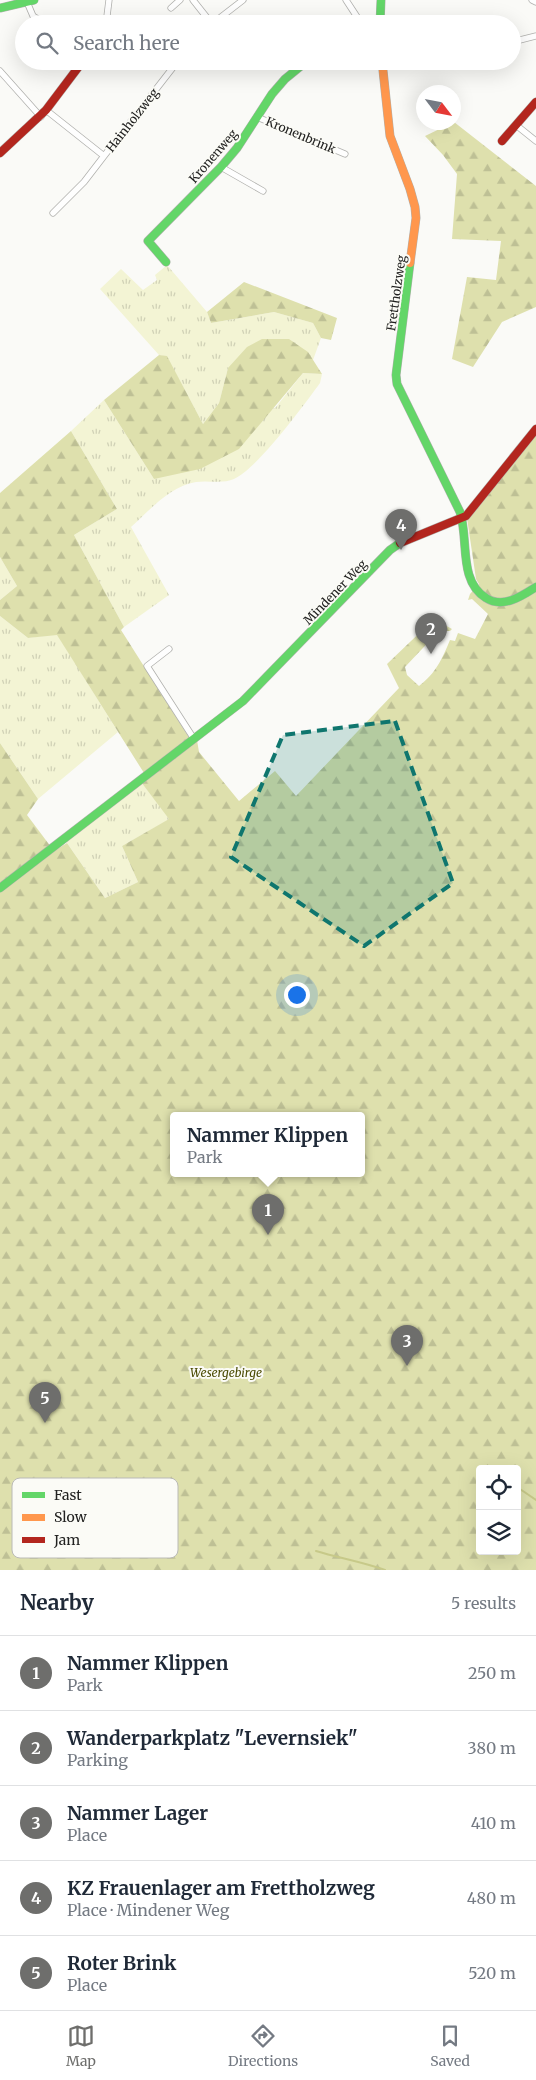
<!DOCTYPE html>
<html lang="en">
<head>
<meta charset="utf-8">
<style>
	body { margin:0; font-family:Merriweather,serif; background:#f6f6f7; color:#1f2937 }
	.controls { position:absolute; right:15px; bottom:15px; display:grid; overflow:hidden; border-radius:5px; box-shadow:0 5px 20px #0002 }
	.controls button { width:45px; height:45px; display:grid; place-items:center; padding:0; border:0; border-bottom:1px solid #e0e1e3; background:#fff; color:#1f2937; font:25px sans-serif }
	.compass { position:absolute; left:416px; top:85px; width:45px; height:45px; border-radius:50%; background:#fff; box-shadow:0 5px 20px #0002; rotate:122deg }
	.you { position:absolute; left:296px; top:994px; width:18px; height:18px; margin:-12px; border:4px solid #fff; border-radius:50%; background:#1a73e8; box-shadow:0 0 0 8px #1a73e833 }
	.badge { display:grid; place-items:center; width:32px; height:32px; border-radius:50%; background:#6e6e6c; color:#fff; font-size:16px; font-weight:700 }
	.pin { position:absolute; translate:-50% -41px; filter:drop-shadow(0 1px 2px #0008) }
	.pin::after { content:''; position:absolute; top:26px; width:18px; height:15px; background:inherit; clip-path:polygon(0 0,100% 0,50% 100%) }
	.popup { position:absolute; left:170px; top:1112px; width:195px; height:65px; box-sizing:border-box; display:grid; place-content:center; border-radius:5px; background:#fff; filter:drop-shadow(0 1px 4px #0005); font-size:16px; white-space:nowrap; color:#747a83 }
	.popup b { font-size:19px; color:#1f2937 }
	.popup::after { content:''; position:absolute; left:50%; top:100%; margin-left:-10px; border:10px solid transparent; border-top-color:#fff }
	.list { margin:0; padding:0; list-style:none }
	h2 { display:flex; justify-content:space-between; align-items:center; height:65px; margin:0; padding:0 20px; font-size:21px }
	h2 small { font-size:16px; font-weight:400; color:#747a83 }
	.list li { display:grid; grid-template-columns:32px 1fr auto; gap:15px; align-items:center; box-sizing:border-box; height:75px; padding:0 20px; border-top:1px solid #e0e1e3 }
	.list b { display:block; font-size:19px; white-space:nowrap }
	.list p { margin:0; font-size:16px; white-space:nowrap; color:#747a83 }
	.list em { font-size:16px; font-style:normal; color:#747a83 }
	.icon { flex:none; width:28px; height:28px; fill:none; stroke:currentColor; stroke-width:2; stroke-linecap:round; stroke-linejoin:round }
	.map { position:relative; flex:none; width:536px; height:1570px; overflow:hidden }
	.search { position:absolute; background:#fff; box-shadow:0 5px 20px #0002; left:15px; right:15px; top:15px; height:55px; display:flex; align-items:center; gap:12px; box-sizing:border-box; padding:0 18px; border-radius:28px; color:#747a83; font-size:19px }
	.sheet { height:440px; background:#fff }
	nav { display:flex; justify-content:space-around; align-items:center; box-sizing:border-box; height:70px; border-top:1px solid #e0e1e3; background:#fff; font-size:14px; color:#747a83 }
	nav a { display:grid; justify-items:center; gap:2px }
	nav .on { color:#6e6e6c }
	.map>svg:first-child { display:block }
	.grass { fill:url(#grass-tufts) }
	.forest { fill:url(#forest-firs); fill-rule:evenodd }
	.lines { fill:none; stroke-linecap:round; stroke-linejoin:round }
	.stream { stroke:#c7c989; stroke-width:2 }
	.street-casing { stroke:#b0b0ad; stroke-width:7 }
	.fast-casing { stroke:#b0b0ad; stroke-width:9 }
	.slow-casing { stroke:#b0b0ad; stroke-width:9 }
	.jam-casing { stroke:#b0b0ad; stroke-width:9 }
	.street { stroke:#fefefe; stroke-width:5.5 }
	.fast { stroke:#63d668; stroke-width:8 }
	.slow { stroke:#ff974d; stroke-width:8 }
	.jam { stroke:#b3261e; stroke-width:8 }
	.marked { fill:#0f766e; fill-opacity:0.2; stroke:#0f766e; stroke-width:4; stroke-dasharray:10 6; stroke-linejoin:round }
	.labels { text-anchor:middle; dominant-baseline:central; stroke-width:4; stroke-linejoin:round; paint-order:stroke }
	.street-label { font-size:12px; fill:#222221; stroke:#fbfbf6 }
	.park-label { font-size:12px; font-style:italic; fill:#4c4c04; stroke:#fbfbf6 }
	.key { fill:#fbfbf6; stroke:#babab6; stroke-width:1 }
	.key-label { font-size:14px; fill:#222221 }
</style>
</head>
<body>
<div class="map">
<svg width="536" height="1570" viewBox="0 0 536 1570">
	<defs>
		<pattern id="grass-tufts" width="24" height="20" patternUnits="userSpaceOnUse" patternTransform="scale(1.25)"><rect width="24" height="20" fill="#f3f4d4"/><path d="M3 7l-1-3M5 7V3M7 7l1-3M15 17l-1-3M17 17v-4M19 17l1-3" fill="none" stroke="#d0d1b6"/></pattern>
		<pattern id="forest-firs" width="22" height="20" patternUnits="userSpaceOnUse" patternTransform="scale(1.25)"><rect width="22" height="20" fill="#dee0ad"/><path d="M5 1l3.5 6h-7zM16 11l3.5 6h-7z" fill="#bec095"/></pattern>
	</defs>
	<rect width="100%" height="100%" fill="#fafaf7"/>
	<path class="grass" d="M 167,265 L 207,312 L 211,323 L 274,312 L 313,323 L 321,338 L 313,360 L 228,368 L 219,403 L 203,424 L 167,357 L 159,355 L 100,289 L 121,269 L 143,290 L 157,280 L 155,275 Z
		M 303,373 L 322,374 L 320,383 C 304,405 257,469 234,479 C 223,484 208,480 196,482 C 170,486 150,510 131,527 L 169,595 L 124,627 L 74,535 L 117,509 L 71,431 L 104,400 L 154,479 L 276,407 Z
		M 0,557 L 17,586 L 0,600 Z
		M 0,616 L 28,638 L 57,634 L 118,732 L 38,799 L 0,743 Z
		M 141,782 L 170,819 L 122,846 L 138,882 L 105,898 L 65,840 Z"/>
	<path class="forest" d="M 454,122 L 536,186 L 536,307 L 502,322 L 473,367 L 452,359 L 467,277 L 496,280 L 501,241 L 452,239 L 457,174 L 443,155 L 425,136 Z
		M 244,282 L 337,318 L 331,340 L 321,338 L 313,323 L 274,312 L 211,323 L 207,312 Z
		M 262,339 L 289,339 L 308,352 L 322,374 L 303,373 L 239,449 L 200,469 L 154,479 L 104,400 L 159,355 L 167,356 L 203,424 L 219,403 L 228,368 L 247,347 Z
		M 71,431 L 117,509 L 74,535 L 124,627 L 121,630 L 190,739 L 144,773 L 57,635 L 28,638 L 0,616 L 0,600 L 17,586 L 0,557 L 0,493 Z
		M 536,432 L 536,1570 L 0,1570 L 0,743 L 38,799 L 27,815 L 54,851 L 67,843 L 105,898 L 138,882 L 122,846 L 169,819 L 141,782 L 197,740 L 199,752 L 239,801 L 275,771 L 296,796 L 399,688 L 387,664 L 434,619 L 452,629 L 450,631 L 439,631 L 405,667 L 407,675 L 419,686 C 436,673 442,659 450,640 L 455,641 L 458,633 L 475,639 L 488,614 L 472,599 L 468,600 L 470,594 L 479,584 L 476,579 L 467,518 ZM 174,1116 L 362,1116 L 362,1174 L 174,1174 ZM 480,1469 L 517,1469 L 517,1551 L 480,1551 Z"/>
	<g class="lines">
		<path class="stream" d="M 517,1487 L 536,1500
			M 316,1551 C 339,1558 363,1562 385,1570"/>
		<g class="street-casing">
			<path id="street" d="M 193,0 L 212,24
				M 346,0 L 361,23
				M 532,0 L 536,2
				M 27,2 L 33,16 L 46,24
				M 171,8 L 180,0
				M 106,24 L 109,0
				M 212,24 L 243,0
				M 359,24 L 380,23
				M 512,42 L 536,36
				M 0,71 L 41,117
				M 46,110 L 104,156 L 84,182 L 53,213
				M 257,117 L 345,154
				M 516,125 L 536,141
				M 104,156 L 178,61
				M 221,167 L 263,191
				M 169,649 L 147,666 L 194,739"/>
		</g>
		<g class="fast-casing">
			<path id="fast" d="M 0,8 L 34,0
				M 380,24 L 381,0
				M 166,262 L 148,241 L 221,167 L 237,148 L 272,94 L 285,79 L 307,61
				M 410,263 L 396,375 L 397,384 L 460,512 C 469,539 458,581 486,598 C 503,609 522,596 536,587
				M 0,888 L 243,701 L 390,550 L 400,543"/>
		</g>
		<g class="slow-casing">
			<path id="slow" d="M 382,61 L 390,136 L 410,189 L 415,207 L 416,218 L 410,263"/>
		</g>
		<g class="jam-casing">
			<path id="jam" d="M 502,141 L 536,102
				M 0,153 L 46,110 L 83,61
				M 400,543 L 466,516 L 536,429"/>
		</g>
		<use href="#street" class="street"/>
		<use href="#fast" class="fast"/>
		<use href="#slow" class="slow"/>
		<use href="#jam" class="jam"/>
	</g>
	<path class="marked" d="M 395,721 L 453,883 L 364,946 L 231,857 L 283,735 Z"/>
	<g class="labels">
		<g class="street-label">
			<text transform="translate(132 120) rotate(-52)">Hainholzweg</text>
			<text transform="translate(301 135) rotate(23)">Kronenbrink</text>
			<text transform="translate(213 156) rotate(-49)">Kronenweg</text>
			<text transform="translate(396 293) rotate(-82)">Frettholzweg</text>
			<text transform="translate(335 592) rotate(-46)">Mindener Weg</text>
		</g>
		<g class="park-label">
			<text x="226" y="1372">Wesergebirge</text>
		</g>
	</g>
	<rect x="12" y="1478" width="166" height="80" rx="8" class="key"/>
	<rect x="22" y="1492" width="23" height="6" fill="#63d668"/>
	<rect x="22" y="1514" width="23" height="7" fill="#ff974d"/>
	<rect x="22" y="1537" width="23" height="6" fill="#b3261e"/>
	<g class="key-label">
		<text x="54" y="1500">Fast</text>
		<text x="54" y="1522">Slow</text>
		<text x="54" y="1545">Jam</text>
	</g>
</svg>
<div class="controls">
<button><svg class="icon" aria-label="locate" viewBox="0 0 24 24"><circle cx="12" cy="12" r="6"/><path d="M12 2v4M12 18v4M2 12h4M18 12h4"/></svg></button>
<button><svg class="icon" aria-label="layers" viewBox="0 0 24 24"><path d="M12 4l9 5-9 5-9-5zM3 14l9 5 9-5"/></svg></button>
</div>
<svg class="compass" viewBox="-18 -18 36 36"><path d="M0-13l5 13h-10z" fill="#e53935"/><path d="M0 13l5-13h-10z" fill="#747a83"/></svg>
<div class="you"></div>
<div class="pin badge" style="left:268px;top:1235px">1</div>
<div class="popup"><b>Nammer Klippen</b>Park</div>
<div class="pin badge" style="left:431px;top:654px">2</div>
<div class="pin badge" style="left:407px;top:1366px">3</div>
<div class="pin badge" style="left:401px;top:550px">4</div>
<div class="pin badge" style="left:45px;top:1423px">5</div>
<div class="search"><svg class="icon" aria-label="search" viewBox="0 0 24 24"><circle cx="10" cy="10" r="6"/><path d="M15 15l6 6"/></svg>Search here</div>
</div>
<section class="sheet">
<h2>Nearby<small>5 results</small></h2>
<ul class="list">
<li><span class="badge">1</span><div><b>Nammer Klippen</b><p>Park</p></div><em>250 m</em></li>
<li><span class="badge">2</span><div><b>Wanderparkplatz &quot;Levernsiek&quot;</b><p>Parking</p></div><em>380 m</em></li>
<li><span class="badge">3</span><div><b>Nammer Lager</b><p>Place</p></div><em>410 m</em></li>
<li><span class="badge">4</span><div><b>KZ Frauenlager am Frettholzweg</b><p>Place · Mindener Weg</p></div><em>480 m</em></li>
<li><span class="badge">5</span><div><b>Roter Brink</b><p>Place</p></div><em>520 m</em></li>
</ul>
</section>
<nav>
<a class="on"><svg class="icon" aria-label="map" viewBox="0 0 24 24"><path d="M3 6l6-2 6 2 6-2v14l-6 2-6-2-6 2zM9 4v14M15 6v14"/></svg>Map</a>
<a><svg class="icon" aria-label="directions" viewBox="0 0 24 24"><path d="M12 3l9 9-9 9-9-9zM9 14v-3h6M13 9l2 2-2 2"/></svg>Directions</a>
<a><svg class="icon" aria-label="saved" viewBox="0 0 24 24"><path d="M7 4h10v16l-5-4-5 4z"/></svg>Saved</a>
</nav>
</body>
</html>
